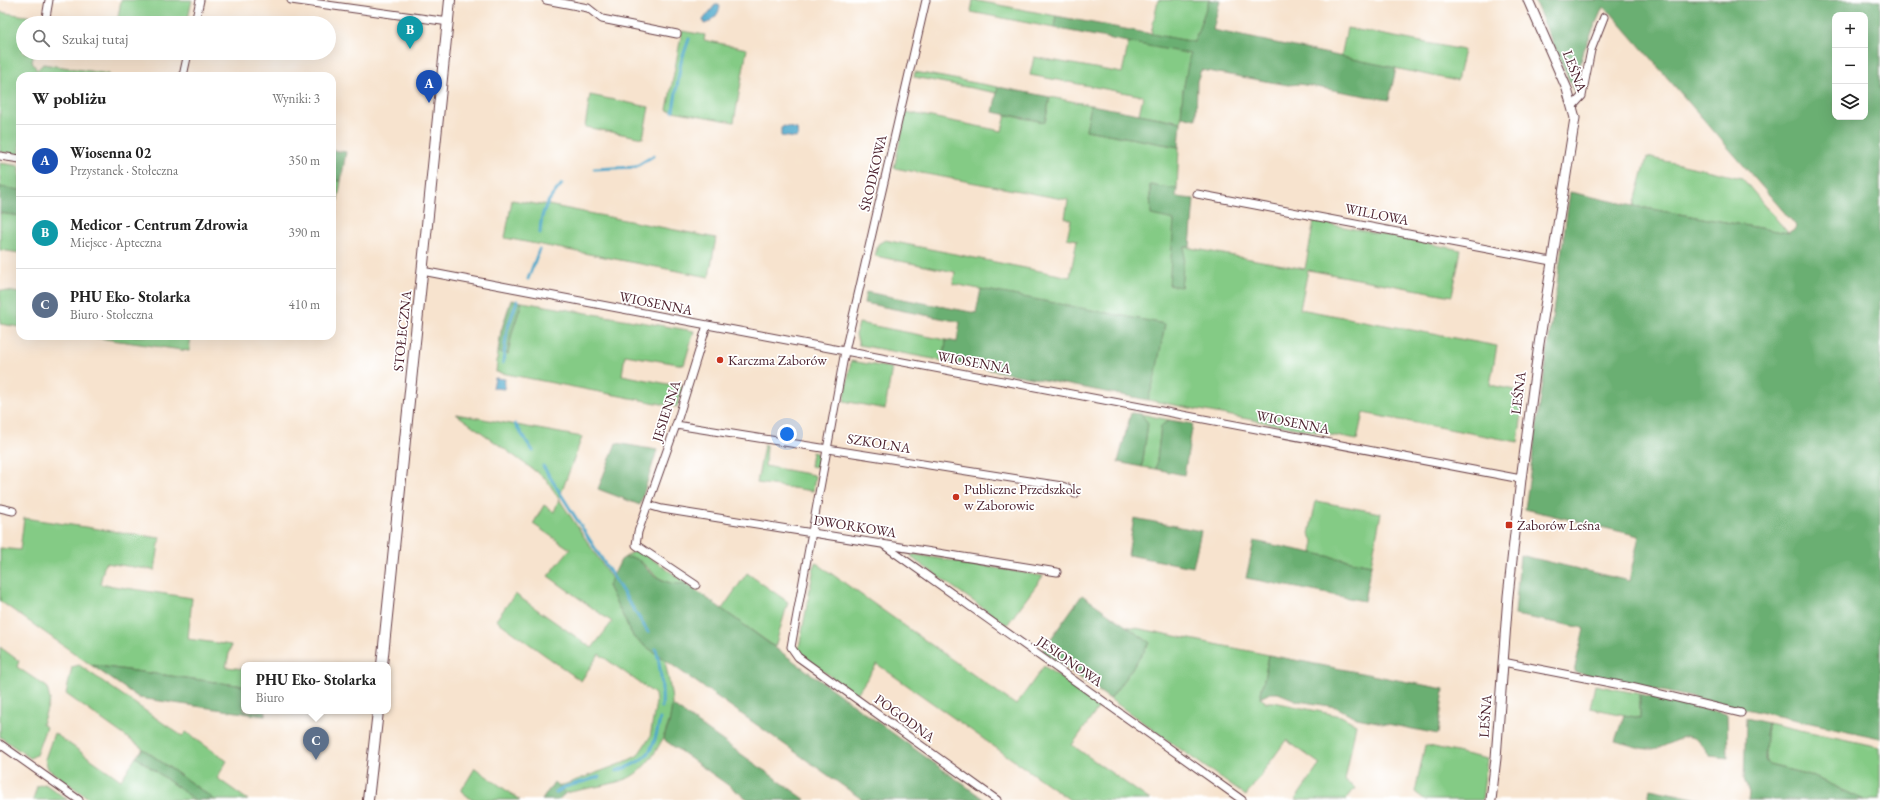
<!DOCTYPE html>
<html lang="pl">
<head>
<meta charset="utf-8">
<style>
	body { margin:0; font-family:"EB Garamond",serif; background:#f6f6f6; color:#222 }
	.controls { position:absolute; right:12px; top:12px; display:grid; overflow:hidden; border-radius:8px; box-shadow:0 4px 16px #0002 }
	.controls button { width:36px; height:36px; display:grid; place-items:center; padding:0; border:0; border-bottom:1px solid #e0e0e0; background:#fff; color:#222; font:20px sans-serif }
	.you { position:absolute; left:787px; top:434px; width:14px; height:14px; margin:-10px; border:3px solid #fff; border-radius:50%; background:#1a73e8; box-shadow:0 0 0 6px #1a73e833 }
	.badge { display:grid; place-items:center; width:26px; height:26px; border-radius:50%; background:#b45309; color:#fff; font-size:13px; font-weight:700 }
	.pin { position:absolute; translate:-50% -33px; filter:drop-shadow(0 1px 2px #0008) }
	.pin::after { content:''; position:absolute; top:21px; width:14px; height:12px; background:inherit; clip-path:polygon(0 0,100% 0,50% 100%) }
	.popup { position:absolute; left:241px; top:662px; width:150px; height:52px; box-sizing:border-box; display:grid; place-content:center; border-radius:8px; background:#fff; filter:drop-shadow(0 1px 3px #0005); font-size:13px; white-space:nowrap; color:#767676 }
	.popup b { font-size:15px; color:#222 }
	.popup::after { content:''; position:absolute; left:50%; top:100%; margin-left:-8px; border:8px solid transparent; border-top-color:#fff }
	.list { margin:0; padding:0; list-style:none }
	h2 { display:flex; justify-content:space-between; align-items:center; height:52px; margin:0; padding:0 16px; font-size:17px }
	h2 small { font-size:13px; font-weight:400; color:#767676 }
	.list li { display:grid; grid-template-columns:26px 1fr auto; gap:12px; align-items:center; box-sizing:border-box; height:72px; padding:0 16px; border-top:1px solid #e0e0e0 }
	.list b { display:block; font-size:15px; white-space:nowrap }
	.list p { margin:0; font-size:13px; white-space:nowrap; color:#767676 }
	.list em { font-size:13px; font-style:normal; color:#767676 }
	.icon { flex:none; width:22px; height:22px; fill:none; stroke:currentColor; stroke-width:2; stroke-linecap:round; stroke-linejoin:round }
	.map { position:relative; flex:none; width:1880px; height:800px; overflow:hidden }
	.search { position:absolute; background:#fff; box-shadow:0 4px 16px #0002; left:16px; top:16px; width:320px; height:44px; display:flex; align-items:center; gap:10px; box-sizing:border-box; padding:0 14px; border-radius:22px; color:#767676; font-size:15px }
	.panel { position:absolute; background:#fff; box-shadow:0 4px 16px #0002; left:16px; top:72px; width:320px; height:268px; border-radius:12px }
	.map>svg:first-child { display:block }
	.green { fill:#84cb85; stroke:#677558 }
	.forest { fill:#6baf72; stroke:#5a674e; fill-rule:evenodd }
	.water { fill:#4da8cb; stroke:#4c647b }
	.lines { fill:none; stroke-linecap:round; stroke-linejoin:round }
	.stream { stroke:#4da8cb; stroke-width:3 }
	.minor-casing { stroke:#643c43; stroke-width:9 }
	.tertiary-casing { stroke:#643c43; stroke-width:11 }
	.secondary-casing { stroke:#643c43; stroke-width:12 }
	.minor { stroke:#fff; stroke-width:7 }
	.tertiary { stroke:#fff; stroke-width:9 }
	.secondary { stroke:#fff; stroke-width:10 }
	.poi-dot { fill:#c8321e; stroke:#fff; stroke-width:1.5 }
	.labels { text-anchor:middle; dominant-baseline:central; stroke-width:3.5; stroke-linejoin:round; paint-order:stroke }
	.street-label { font-size:14px; fill:#4a1f2b; stroke:#fff }
	.poi-label { font-size:14px; fill:#4a1f2b; stroke:#fff; text-anchor:start }
</style>
</head>
<body>
<div class="map">
<svg width="1880" height="800" viewBox="0 0 1880 800">
	<rect width="100%" height="100%" fill="#fff"/>
	<filter id="ink" filterUnits="userSpaceOnUse"><feTurbulence type="fractalNoise" baseFrequency=".025" numOctaves="2"/><feDisplacementMap in="SourceGraphic" scale="8" xChannelSelector="R" yChannelSelector="G"/><feConvolveMatrix kernelMatrix="1 2 1 2 8 2 1 2 1" color-interpolation-filters="sRGB"/></filter>
	<filter id="wash" filterUnits="userSpaceOnUse"><feTurbulence type="fractalNoise" baseFrequency=".012" numOctaves="4" result="noise"/><feDisplacementMap in="SourceGraphic" scale="16" xChannelSelector="R" yChannelSelector="G"/><feGaussianBlur stdDeviation="0.9" result="paint"/><feColorMatrix in="noise" values="0 0 0 0 0 0 0 0 0 0 0 0 0 0 0 0 0 1.4 0 .05"/><feComposite in="paint" operator="in"/></filter>
	<g filter="url(#wash)">
		<rect width="100%" height="100%" fill="#f7e3ce"/>
		<path class="green" d="M 121,0 L 192,0 L 187,23 L 117,23 Z
			M 973,0 L 1056,16 L 1054,28 L 971,12 Z
			M 1158,0 L 1209,0 L 1194,42 L 1151,34 Z
			M 0,12 L 39,18 L 38,23 L 23,23 L 23,53 L 34,53 L 32,62 L 37,70 L 43,64 L 109,74 L 109,76 L 20,76 L 20,155 L 0,152 Z
			M 1347,28 L 1464,50 L 1457,81 L 1341,57 Z
			M 682,31 L 705,35 L 704,40 L 747,49 L 734,122 L 667,110 Z
			M 1129,41 L 1191,54 L 1183,90 L 1181,122 L 1139,114 L 1143,96 L 1030,75 L 1034,57 L 1122,73 Z
			M 915,72 L 998,87 L 997,93 L 914,77 Z
			M 590,95 L 649,107 L 643,138 L 585,127 Z
			M 1050,97 L 1091,105 L 1086,130 L 1179,147 L 1177,189 L 1150,185 L 1150,200 L 1152,211 L 1174,220 L 1181,287 L 1185,247 L 1305,269 L 1314,221 L 1461,250 L 1452,296 L 1308,270 L 1300,309 L 1497,346 L 1490,385 L 1525,392 L 1518,442 L 1363,413 L 1357,440 L 1148,400 L 1156,373 L 1164,324 L 953,284 L 955,272 L 875,256 L 878,244 L 885,240 L 1070,277 L 1077,240 L 1067,238 L 1071,220 L 1065,218 L 1068,200 L 894,168 L 906,112 L 1002,131 L 1006,115 L 1045,122 Z
			M 1647,157 L 1742,178 L 1788,233 L 1634,206 Z
			M 0,163 L 20,166 L 20,190 L 0,187 Z
			M 332,180 L 341,181 L 334,223 L 332,223 Z
			M 512,200 L 541,205 L 543,204 L 716,238 L 709,277 L 505,238 Z
			M 0,213 L 20,216 L 20,253 L 0,250 Z
			M 0,290 L 20,293 L 20,327 L 0,324 Z
			M 522,302 L 694,331 L 684,365 L 625,355 L 622,375 L 683,387 L 677,407 L 496,372 L 498,352 L 508,354 L 512,333 Z
			M 859,323 L 946,340 L 944,361 L 859,345 L 856,335 Z
			M 84,336 L 191,336 L 189,351 Z
			M 851,361 L 892,368 L 885,409 L 844,401 Z
			M 456,414 L 582,437 L 559,499 L 612,579 L 608,586 L 634,638 L 665,660 C 667,674 672,691 672,705 C 671,730 650,770 626,779 C 608,786 586,788 566,793 L 558,787 L 620,764 L 637,756 L 650,737 L 656,702 L 655,694 L 599,654 L 581,681 L 496,620 L 515,594 L 592,648 L 612,622 L 548,576 L 570,549 L 533,524 L 544,505 L 554,512 L 559,499 L 546,479 Z
			M 1141,414 L 1169,420 L 1161,426 L 1156,469 L 1142,467 L 1148,423 Z
			M 764,445 L 766,445 L 765,466 L 814,475 L 815,476 L 813,491 L 757,483 Z
			M 812,452 L 816,453 L 819,457 L 817,467 L 810,466 Z
			M 1316,501 L 1381,513 L 1371,565 L 1312,553 L 1314,542 L 1309,534 Z
			M 24,518 L 160,538 L 155,570 L 105,563 L 100,584 L 192,598 L 188,639 L 231,645 L 226,667 L 244,669 L 244,686 L 91,665 L 0,601 L 0,548 L 20,550 Z
			M 638,549 L 686,583 L 676,585 L 668,582 L 659,578 L 640,561 L 624,558 Z
			M 912,554 L 1043,576 L 1007,625 L 912,558 Z
			M 815,562 L 1016,705 L 1044,666 L 1100,706 L 1072,745 L 1150,800 L 1070,800 L 877,664 L 856,695 L 798,653 Z
			M 747,573 L 788,602 L 775,647 L 722,609 Z
			M 1126,626 L 1269,655 L 1260,698 L 1266,702 L 1274,702 L 1341,716 L 1356,724 L 1345,781 L 1355,788 L 1346,800 L 1295,800 L 1320,764 L 1286,740 L 1246,796 L 1110,699 L 1150,643 Z
			M 0,647 L 19,661 L 17,667 L 47,687 L 50,700 L 42,724 L 46,727 L 36,755 L 30,758 L 0,737 Z
			M 79,665 L 182,736 L 186,732 L 227,761 L 217,778 L 248,800 L 215,800 L 66,694 L 72,667 Z
			M 1595,685 L 1640,694 L 1640,718 L 1590,708 Z
			M 1768,723 L 1880,747 L 1880,800 L 1864,800 L 1810,775 L 1769,765 L 1765,760 L 1766,733 Z
			M 54,733 L 121,780 L 136,757 L 195,800 L 91,800 L 48,769 L 45,759 Z
			M 1425,745 L 1487,759 L 1482,800 L 1425,800 L 1415,792 Z
			M 475,768 L 520,800 L 472,800 L 461,791 Z
			M 45,784 L 68,800 L 33,800 L 37,786 Z"/>
		<path class="forest" d="M 1209,0 L 1220,0 L 1213,30 L 1396,68 L 1389,100 L 1299,84 L 1288,85 L 1201,70 L 1197,81 L 1196,119 L 1181,116 L 1183,91 L 1190,54 L 1054,28 L 1056,16 L 1194,42 Z
			M 1534,0 L 1880,0 L 1880,738 L 1574,672 L 1584,628 L 1515,615 L 1520,555 L 1629,581 L 1639,536 L 1525,509 L 1570,192 L 1634,206 L 1788,233 L 1797,227 L 1611,13 L 1603,7 L 1584,50 L 1574,92 ZM 1835,15 L 1865,15 L 1865,117 L 1835,117 Z
			M 998,87 L 1050,97 L 1045,122 L 993,112 Z
			M 1091,105 L 1181,122 L 1179,147 L 1086,130 Z
			M 332,150 L 346,152 L 341,181 L 332,180 Z
			M 1150,185 L 1177,189 L 1176,197 L 1194,199 L 1190,247 L 1185,247 L 1181,287 L 1169,285 L 1174,220 L 1151,215 Z
			M 0,187 L 20,190 L 20,216 L 0,213 Z
			M 981,289 L 1165,324 L 1156,373 L 1148,400 L 944,361 L 946,340 L 957,342 L 960,322 L 864,303 L 866,292 L 976,313 Z
			M 511,300 L 522,302 L 512,333 L 508,354 L 498,352 L 501,331 Z
			M 1131,413 L 1141,414 L 1148,423 L 1142,467 L 1118,462 Z
			M 1169,420 L 1193,424 L 1184,475 L 1156,469 L 1161,426 Z
			M 616,443 L 657,450 L 640,505 L 598,489 Z
			M 1134,518 L 1201,531 L 1193,567 L 1128,555 Z
			M 1254,541 L 1371,565 L 1364,601 L 1246,578 Z
			M 624,558 C 627,558 631,557 634,558 C 640,560 644,566 648,570 C 659,580 671,586 686,583 L 985,800 L 863,800 L 634,638 L 608,586 L 621,560 Z
			M 1082,595 L 1150,643 L 1110,699 L 1042,651 Z
			M 1269,655 L 1444,689 L 1438,734 L 1357,718 L 1336,707 L 1298,701 L 1278,693 L 1270,693 L 1260,698 Z
			M 91,665 L 244,686 L 244,711 L 266,711 L 265,716 L 139,698 Z
			M 1640,694 L 1727,714 L 1728,758 L 1710,756 C 1686,719 1679,746 1652,749 C 1643,750 1624,743 1615,741 L 1624,715 L 1640,718 Z
			M 672,705 L 806,800 L 749,800 L 663,739 L 669,724 Z
			M 1746,718 L 1768,723 L 1766,733 L 1765,760 L 1769,765 L 1810,775 L 1864,800 L 1748,800 L 1749,793 L 1744,779 Z
			M 143,749 L 215,800 L 195,800 L 136,757 Z
			M 554,782 L 566,793 L 558,800 L 542,800 Z
			M 1650,789 L 1704,800 L 1648,800 Z"/>
		<path class="water" d="M 715,5 L 719,5 L 720,7 C 719,14 711,23 704,24 L 703,20 Z
			M 784,126 L 797,129 L 798,136 L 796,138 L 781,136 L 781,128 Z
			M 495,378 L 505,379 L 504,389 L 493,388 Z"/>
		<g class="lines">
			<path class="stream" d="M 673,111 L 681,62 L 689,39
				M 594,169 L 635,167 L 653,156
				M 540,233 C 541,210 547,201 562,184
				M 528,279 L 539,250
				M 503,363 L 507,330 L 517,301
				M 515,424 L 533,451
				M 543,466 L 648,632
				M 656,649 C 661,669 663,686 662,707
				M 616,771 C 648,761 653,753 660,719
				M 555,793 L 565,787 L 599,777"/>
		</g>
	</g>
	<g filter="url(#ink)">
		<g class="lines">
			<g class="minor-casing">
				<path id="minor" d="M 291,0 L 449,22
					M 546,0 L 588,8 L 602,19 L 677,34
					M 926,0 L 845,351 L 791,647 L 798,657 L 997,800
					M 45,23 L 49,0
					M 195,23 L 200,0
					M 183,76 L 188,53
					M 1573,106 L 1582,96 L 1591,50 L 1604,17
					M 0,156 L 20,159
					M 1197,194 L 1551,261
					M 422,271 L 1521,479
					M 676,425 L 1062,486 L 1068,488 L 1075,494
					M 648,505 L 662,509 L 1057,572
					M 0,508 L 13,511
					M 881,543 L 1242,800
					M 696,585 L 636,545 L 638,532 L 676,425 L 707,325
					M 1503,662 L 1631,687 L 1741,713
					M 0,744 L 79,800"/>
			</g>
			<g class="tertiary-casing">
				<path id="tertiary" d="M 1491,800 L 1496,758 L 1508,596 L 1521,479 L 1539,344 L 1575,118 L 1567,89 L 1528,0"/>
			</g>
			<g class="secondary-casing">
				<path id="secondary" d="M 382,665 L 450,0
					M 368,800 L 378,711"/>
			</g>
			<use href="#minor" class="minor"/>
			<use href="#tertiary" class="tertiary"/>
			<use href="#secondary" class="secondary"/>
		</g>
	</g>
	<g class="poi-dot">
		<circle cx="720" cy="360" r="4"/>
		<circle cx="956" cy="497" r="4"/>
		<rect x="1505" y="521" width="8" height="8" rx="2"/>
	</g>
	<g class="labels">
		<g class="street-label">
			<text transform="translate(1575 71) rotate(69)">LEŚNA</text>
			<text transform="translate(873 173) rotate(-77)">ŚRODKOWA</text>
			<text transform="translate(1377 214) rotate(11)">WILLOWA</text>
			<text transform="translate(656 303) rotate(11)">WIOSENNA</text>
			<text transform="translate(402 331) rotate(-84)">STOŁECZNA</text>
			<text transform="translate(974 362) rotate(10)">WIOSENNA</text>
			<text transform="translate(1518 393) rotate(-83)">LEŚNA</text>
			<text transform="translate(666 411) rotate(-72)">JESIENNA</text>
			<text transform="translate(1293 422) rotate(11)">WIOSENNA</text>
			<text transform="translate(879 443) rotate(9)">SZKOLNA</text>
			<text transform="translate(855 526) rotate(9)">DWORKOWA</text>
			<text transform="translate(1070 661) rotate(35)">JESIONOWA</text>
			<text transform="translate(1485 716) rotate(-86)">LEŚNA</text>
			<text transform="translate(905 718) rotate(36)">POGODNA</text>
		</g>
		<g class="poi-label">
			<text x="728" y="360">Karczma Zaborów</text>
			<text x="964" y="489">Publiczne Przedszkole<tspan x="964" dy="16">w Zaborowie</tspan></text>
			<text x="1517" y="525">Zaborów Leśna</text>
		</g>
	</g>
</svg>
<div class="controls">
<button>+</button>
<button>−</button>
<button><svg class="icon" aria-label="layers" viewBox="0 0 24 24"><path d="M12 4l9 5-9 5-9-5zM3 14l9 5 9-5"/></svg></button>
</div>
<div class="you"></div>
<div class="pin badge" style="left:429px;top:103px;background:#1a4fb4">A</div>
<div class="pin badge" style="left:410px;top:49px;background:#0f9aa8">B</div>
<div class="pin badge" style="left:316px;top:760px;background:#5c6f8a">C</div>
<div class="popup"><b>PHU Eko- Stolarka</b>Biuro</div>
<div class="search"><svg class="icon" aria-label="search" viewBox="0 0 24 24"><circle cx="10" cy="10" r="6"/><path d="M15 15l6 6"/></svg>Szukaj tutaj</div>
<section class="panel">
<h2>W pobliżu<small>Wyniki: 3</small></h2>
<ul class="list">
<li><span class="badge" style="background:#1a4fb4">A</span><div><b>Wiosenna 02</b><p>Przystanek · Stołeczna</p></div><em>350 m</em></li>
<li><span class="badge" style="background:#0f9aa8">B</span><div><b>Medicor - Centrum Zdrowia</b><p>Miejsce · Apteczna</p></div><em>390 m</em></li>
<li><span class="badge" style="background:#5c6f8a">C</span><div><b>PHU Eko- Stolarka</b><p>Biuro · Stołeczna</p></div><em>410 m</em></li>
</ul>
</section>
</div>
</body>
</html>
